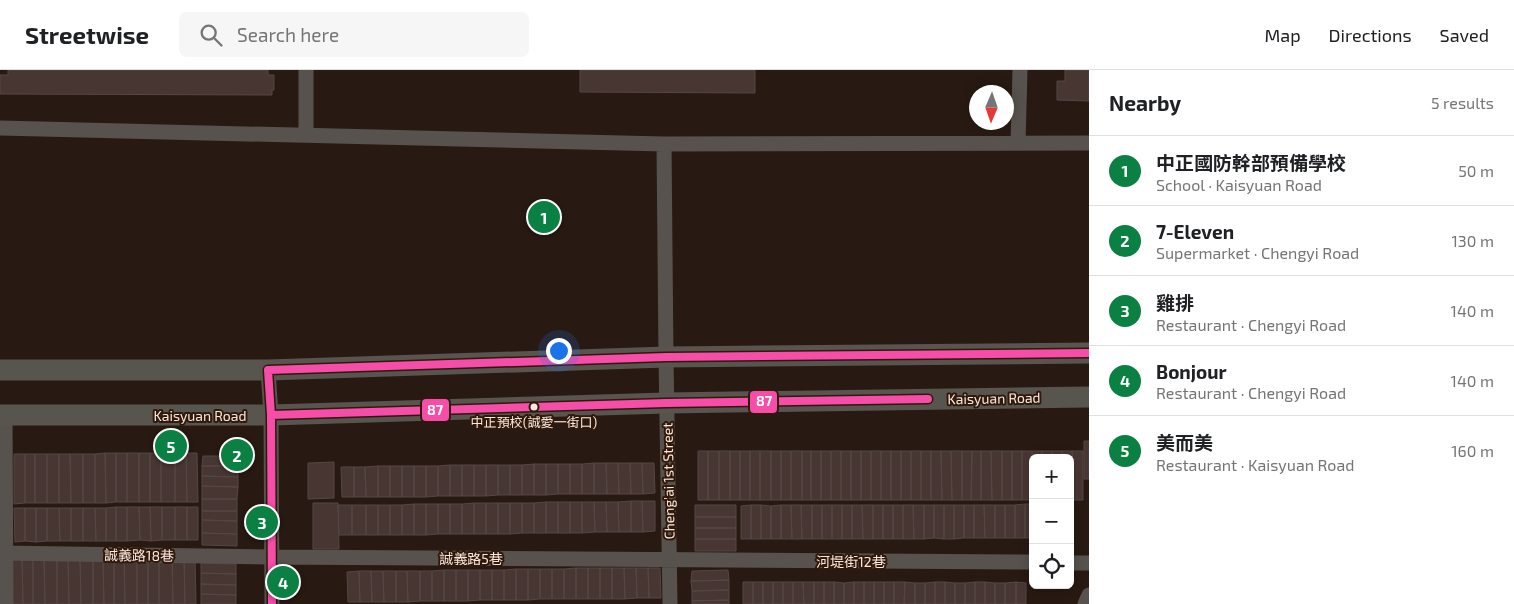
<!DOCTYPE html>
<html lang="en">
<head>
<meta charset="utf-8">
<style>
	body { margin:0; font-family:"Exo 2","Noto Sans TC",sans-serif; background:#f6f6f6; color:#202124 }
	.controls { position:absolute; right:15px; bottom:15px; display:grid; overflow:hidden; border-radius:8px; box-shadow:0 2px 12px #0003 }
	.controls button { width:45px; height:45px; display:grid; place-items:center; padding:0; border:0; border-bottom:1px solid #e0e0e0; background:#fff; color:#202124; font:25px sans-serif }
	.compass { position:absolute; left:969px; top:15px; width:45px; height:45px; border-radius:50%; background:#fff; box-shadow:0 2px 12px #0003; rotate:182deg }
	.you { position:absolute; left:558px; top:280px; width:18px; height:18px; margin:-12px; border:4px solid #fff; border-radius:50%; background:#1a73e8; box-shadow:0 0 0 8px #1a73e833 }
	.badge { display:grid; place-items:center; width:32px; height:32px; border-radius:50%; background:#0b8043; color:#fff; font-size:16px; font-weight:700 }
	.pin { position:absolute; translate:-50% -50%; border:2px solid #fff; box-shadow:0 1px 5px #0006 }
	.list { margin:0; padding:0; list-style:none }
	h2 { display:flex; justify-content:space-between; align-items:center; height:65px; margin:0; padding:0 20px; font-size:21px }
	h2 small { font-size:16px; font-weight:400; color:#757577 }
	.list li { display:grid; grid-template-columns:32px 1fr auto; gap:15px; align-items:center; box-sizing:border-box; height:70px; padding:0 20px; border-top:1px solid #e0e0e0 }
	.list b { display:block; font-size:19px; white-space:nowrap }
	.list p { margin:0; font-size:16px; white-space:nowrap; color:#757577 }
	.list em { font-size:16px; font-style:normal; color:#757577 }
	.icon { flex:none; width:28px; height:28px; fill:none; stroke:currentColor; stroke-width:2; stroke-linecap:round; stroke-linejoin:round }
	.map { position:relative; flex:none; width:1089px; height:534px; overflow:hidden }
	header { display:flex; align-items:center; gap:30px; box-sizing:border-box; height:70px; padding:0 25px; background:#fff; border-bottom:1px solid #e0e0e0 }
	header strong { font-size:24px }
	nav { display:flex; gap:28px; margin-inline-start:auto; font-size:18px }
	.search { width:350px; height:45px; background:#f6f6f6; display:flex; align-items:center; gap:12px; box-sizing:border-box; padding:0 18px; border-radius:8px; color:#757577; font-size:19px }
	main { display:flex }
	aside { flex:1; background:#fff }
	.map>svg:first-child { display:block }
	.building { fill:#483633; stroke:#554744 }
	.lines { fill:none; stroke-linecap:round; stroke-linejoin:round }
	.street { stroke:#57524d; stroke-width:15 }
	.secondary { stroke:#58544e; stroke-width:21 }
	.bus-1-casing { stroke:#30180a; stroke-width:11 }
	.bus-1 { stroke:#f54da8; stroke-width:8 }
	.bus-dot { fill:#fae8df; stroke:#30180a; stroke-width:2 }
	.labels { text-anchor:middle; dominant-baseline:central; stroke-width:4; stroke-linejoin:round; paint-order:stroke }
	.bus-label { font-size:13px; fill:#fae8df; stroke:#30180a }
	.street-label { font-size:14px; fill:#fae8df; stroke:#30180a }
	.line-badge { stroke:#30180a; stroke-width:2 }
	.badge-label { font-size:14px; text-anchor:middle; font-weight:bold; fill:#fff }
</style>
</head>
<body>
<header>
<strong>Streetwise</strong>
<div class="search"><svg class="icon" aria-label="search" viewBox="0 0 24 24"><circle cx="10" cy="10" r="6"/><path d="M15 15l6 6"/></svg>Search here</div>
<nav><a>Map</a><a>Directions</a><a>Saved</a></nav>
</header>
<main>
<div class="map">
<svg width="1089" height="534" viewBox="0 0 1089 534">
	<rect width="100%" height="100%" fill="#281a12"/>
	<path class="building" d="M 8,0 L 268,0 L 268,5 L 274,5 L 274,20 L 272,20 L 272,25 L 0,24 L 0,5 L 8,5 Z
		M 580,0 L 755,0 L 755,23 L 580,22 Z
		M 1065,0 L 1089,0 L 1089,31 L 1057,30 L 1057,11 L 1065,11 Z
		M 1084,371 L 1089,371 L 1089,409 L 1084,409 Z
		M 698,381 L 708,381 L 708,430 L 698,430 Z
		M 708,381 L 719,381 L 719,430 L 708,430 Z
		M 719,381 L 730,381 L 730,430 L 719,430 Z
		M 730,381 L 740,381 L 740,430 L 730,430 Z
		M 740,381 L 750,381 L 750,430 L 740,430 Z
		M 750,381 L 760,381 L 760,430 L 750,430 Z
		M 760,381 L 771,381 L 771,430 L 760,430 Z
		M 771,381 L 781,381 L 781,430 L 771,430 Z
		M 781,381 L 791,381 L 791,430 L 781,430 Z
		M 791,381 L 802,381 L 802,430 L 791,430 Z
		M 802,381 L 811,381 L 811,430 L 802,430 Z
		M 811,381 L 821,381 L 821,430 L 811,430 Z
		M 821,381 L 831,381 L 831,430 L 821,430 Z
		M 831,381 L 841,381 L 841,430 L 831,430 Z
		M 841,381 L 851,381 L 851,430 L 841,430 Z
		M 851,381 L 861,381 L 861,430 L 851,430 Z
		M 861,381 L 871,381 L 871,430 L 861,430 Z
		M 871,381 L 881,381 L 881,430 L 871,430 Z
		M 881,381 L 891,381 L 891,430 L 881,430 Z
		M 891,381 L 901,381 L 901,430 L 891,430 Z
		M 901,381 L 911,381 L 911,430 L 901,430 Z
		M 911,381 L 921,381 L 921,430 L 911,430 Z
		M 921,381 L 931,381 L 931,430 L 921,430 Z
		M 931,381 L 941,381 L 942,430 L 931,430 Z
		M 941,381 L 951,381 L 952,430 L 942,430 Z
		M 951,381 L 962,381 L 962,430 L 952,430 Z
		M 962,381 L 972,381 L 971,430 L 962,430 Z
		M 972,381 L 981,381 L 981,430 L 971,430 Z
		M 981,381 L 991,381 L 992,430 L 981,430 Z
		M 991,381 L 1002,381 L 1002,430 L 992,430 Z
		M 1002,381 L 1012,381 L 1012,430 L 1002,430 Z
		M 1012,381 L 1022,381 L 1022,430 L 1012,430 Z
		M 1022,381 L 1032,381 L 1032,430 L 1022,430 Z
		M 1032,381 L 1042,381 L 1042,388 L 1033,388 L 1033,430 Z
		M 1042,381 L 1052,381 L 1052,388 L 1042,388 Z
		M 1052,381 L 1062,381 L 1062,388 L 1052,388 Z
		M 1062,381 L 1072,381 L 1073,430 L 1070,430 L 1070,388 L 1062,388 Z
		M 1072,381 L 1083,381 L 1083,430 L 1073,430 Z
		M 105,383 L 116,383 L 116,432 L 106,433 Z
		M 105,383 L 106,433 L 95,433 L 95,384 Z
		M 116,383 L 127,383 L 127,432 L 116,432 Z
		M 127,383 L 139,383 L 139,432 L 127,432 Z
		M 139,383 L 150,383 L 150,432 L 139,432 Z
		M 150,383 L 161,383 L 161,432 L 150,432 Z
		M 161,383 L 175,383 L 175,432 L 161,432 Z
		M 175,383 L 186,383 L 187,432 L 175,432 Z
		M 186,383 L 197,383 L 198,432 L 187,432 Z
		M 14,384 L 25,384 L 25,433 L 14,434 Z
		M 25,384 L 35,384 L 35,433 L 25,433 Z
		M 35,384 L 47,384 L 47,433 L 35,433 Z
		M 47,384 L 59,384 L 59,433 L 47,433 Z
		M 59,384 L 70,384 L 71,433 L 59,433 Z
		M 70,384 L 83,384 L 83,433 L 71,433 Z
		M 83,384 L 95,384 L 95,433 L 83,433 Z
		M 203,386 L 238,386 L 238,396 L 202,396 Z
		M 334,392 L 334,428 L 308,429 L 308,393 Z
		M 594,393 L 606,393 L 607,424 L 594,424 Z
		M 594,393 L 594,424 L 582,424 L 582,394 Z
		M 606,393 L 618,393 L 619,424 L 607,424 Z
		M 618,393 L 630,393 L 631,424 L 619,424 Z
		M 630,393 L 642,393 L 643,424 L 631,424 Z
		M 642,393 L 654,393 L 655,423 L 643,424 Z
		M 534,394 L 546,394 L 546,425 L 534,425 Z
		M 534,394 L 534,425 L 522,425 L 522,395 Z
		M 546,394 L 558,394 L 558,424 L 546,425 Z
		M 558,394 L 570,394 L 570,424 L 558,424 Z
		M 570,394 L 582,394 L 582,424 L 570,424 Z
		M 450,395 L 450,426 L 438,426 L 438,396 Z
		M 450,395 L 462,395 L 462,426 L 450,426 Z
		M 462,395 L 474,395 L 474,426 L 462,426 Z
		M 474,395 L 486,395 L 486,426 L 474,426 Z
		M 486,395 L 498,395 L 498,425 L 486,426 Z
		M 498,395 L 510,395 L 510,425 L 498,425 Z
		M 510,395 L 522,395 L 522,425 L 510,425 Z
		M 202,396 L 238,396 L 238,407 L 202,406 Z
		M 378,396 L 390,396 L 390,427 L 378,427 Z
		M 378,396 L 378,427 L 366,427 L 365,397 Z
		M 390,396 L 402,396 L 402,427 L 390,427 Z
		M 402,396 L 414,396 L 414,427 L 402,427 Z
		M 414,396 L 426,396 L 426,427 L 414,427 Z
		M 426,396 L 438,396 L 438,426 L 426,427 Z
		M 341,397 L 354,397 L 354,427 L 342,427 Z
		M 354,397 L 365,397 L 366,427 L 354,427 Z
		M 202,406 L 238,407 L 238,417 L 202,416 Z
		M 202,416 L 238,417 L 237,429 L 202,429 Z
		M 202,429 L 237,429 L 237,441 L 202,441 Z
		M 631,431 L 642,431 L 643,462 L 631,462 Z
		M 631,431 L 631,462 L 619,462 L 618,432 Z
		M 642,431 L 655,431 L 655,461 L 643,462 Z
		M 546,432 L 558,432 L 558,463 L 546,463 Z
		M 546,432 L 546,463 L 534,463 L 534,433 Z
		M 558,432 L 570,432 L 570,463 L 558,463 Z
		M 570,432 L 582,432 L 582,463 L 570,463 Z
		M 582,432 L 594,432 L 595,462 L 582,463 Z
		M 594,432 L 606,432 L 607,462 L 595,462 Z
		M 606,432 L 618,432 L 619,462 L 607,462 Z
		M 313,433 L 338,433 L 339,479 L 313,479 Z
		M 474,433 L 486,433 L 486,464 L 474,464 Z
		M 474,433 L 474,464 L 462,464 L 462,434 Z
		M 486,433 L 498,433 L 498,464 L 486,464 Z
		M 498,433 L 510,433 L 510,464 L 498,464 Z
		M 510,433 L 522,433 L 522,463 L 510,464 Z
		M 522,433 L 534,433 L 534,463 L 522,463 Z
		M 414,434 L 426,434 L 426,465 L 414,465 Z
		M 414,434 L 414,465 L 402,465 L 402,435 Z
		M 426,434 L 438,434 L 438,464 L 426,465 Z
		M 438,434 L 450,434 L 450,464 L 438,464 Z
		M 450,434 L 462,434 L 462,464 L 450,464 Z
		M 1025,434 L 1025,468 L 1015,468 L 1015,435 Z
		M 1025,434 L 1033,434 L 1033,468 L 1025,468 Z
		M 338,435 L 352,435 L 352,465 L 339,465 Z
		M 352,435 L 366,435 L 366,465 L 352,465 Z
		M 366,435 L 378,435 L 378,465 L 366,465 Z
		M 378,435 L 390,435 L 390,465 L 378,465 Z
		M 390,435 L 402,435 L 402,465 L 390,465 Z
		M 695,435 L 736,435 L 736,447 L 695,447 Z
		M 751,435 L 751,469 L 741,469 L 741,436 Z
		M 751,435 L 761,435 L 761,469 L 751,469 Z
		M 761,435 L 771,436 L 771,469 L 761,469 Z
		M 781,435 L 781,469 L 771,469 L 771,436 Z
		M 781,435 L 791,435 L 792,469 L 781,469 Z
		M 791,435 L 801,435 L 802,469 L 792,469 Z
		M 801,435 L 812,435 L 812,469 L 802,469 Z
		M 812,435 L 822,435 L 822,469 L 812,469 Z
		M 822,435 L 832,435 L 832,469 L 822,469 Z
		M 832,435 L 842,435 L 842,469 L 832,469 Z
		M 842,435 L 852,435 L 852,469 L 842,469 Z
		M 852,435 L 862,435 L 863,469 L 852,469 Z
		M 862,435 L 873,435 L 873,469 L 863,469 Z
		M 873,435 L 883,435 L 883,469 L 873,469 Z
		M 883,435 L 893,435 L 893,469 L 883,469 Z
		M 893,435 L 903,435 L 903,469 L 893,469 Z
		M 903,435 L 913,435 L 914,469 L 903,469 Z
		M 913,435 L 924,435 L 924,469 L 914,469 Z
		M 924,435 L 934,435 L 934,468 L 924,469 Z
		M 934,435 L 944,435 L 944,469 L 934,468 Z
		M 944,435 L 954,435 L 954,469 L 944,469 Z
		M 954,435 L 964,435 L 964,468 L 954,469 Z
		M 964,435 L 974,435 L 974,468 L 964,468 Z
		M 974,435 L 984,435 L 985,468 L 974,468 Z
		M 984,435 L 995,435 L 995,468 L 985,468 Z
		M 995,435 L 1005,435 L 1005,468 L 995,468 Z
		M 1005,435 L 1015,435 L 1015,468 L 1005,468 Z
		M 116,437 L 127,437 L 127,471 L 116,471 Z
		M 116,437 L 116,471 L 106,471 L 106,438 Z
		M 127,437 L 139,437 L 140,470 L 127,471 Z
		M 139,437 L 150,437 L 151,471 L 140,470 Z
		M 150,437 L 162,437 L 162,470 L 151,471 Z
		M 162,437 L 175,437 L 175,470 L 162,470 Z
		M 175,437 L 187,437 L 187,470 L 175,470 Z
		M 187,437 L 198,437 L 198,470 L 187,470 Z
		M 14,438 L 25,438 L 25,471 L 15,472 Z
		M 25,438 L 36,438 L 36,472 L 25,471 Z
		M 36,438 L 47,438 L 47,471 L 36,472 Z
		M 47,438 L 59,438 L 60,471 L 47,471 Z
		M 59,438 L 71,438 L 71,471 L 60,471 Z
		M 71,438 L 83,438 L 83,471 L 71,471 Z
		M 83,438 L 95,438 L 96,471 L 83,471 Z
		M 95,438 L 106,438 L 106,471 L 96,471 Z
		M 202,441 L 237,441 L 237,451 L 202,450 Z
		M 695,447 L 736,447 L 736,458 L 695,458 Z
		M 202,450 L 237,451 L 237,464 L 202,463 Z
		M 695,458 L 736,458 L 736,469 L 695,469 Z
		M 202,463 L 237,464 L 237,476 L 202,475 Z
		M 695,469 L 736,469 L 736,481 L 695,481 Z
		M 137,488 L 137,534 L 125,534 L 124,489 Z
		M 137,488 L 148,489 L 148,534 L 137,534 Z
		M 159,488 L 159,534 L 148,534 L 148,489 Z
		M 159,488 L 172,488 L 173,534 L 159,534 Z
		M 172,488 L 184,488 L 185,534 L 173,534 Z
		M 184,488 L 195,488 L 196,534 L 185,534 Z
		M 22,489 L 23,534 L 12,534 L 12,490 Z
		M 22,489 L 33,490 L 33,534 L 23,534 Z
		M 44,489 L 57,489 L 57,534 L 45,534 Z
		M 44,489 L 45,534 L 33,534 L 33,490 Z
		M 57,489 L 68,489 L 69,534 L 57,534 Z
		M 68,489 L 80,489 L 81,534 L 69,534 Z
		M 80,489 L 93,489 L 93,534 L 81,534 Z
		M 93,489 L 103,489 L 104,534 L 93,534 Z
		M 103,489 L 114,489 L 114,534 L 104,534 Z
		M 114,489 L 124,489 L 125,534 L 114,534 Z
		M 201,493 L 236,494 L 236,504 L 201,503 Z
		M 576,498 L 588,498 L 588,529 L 576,529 Z
		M 576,498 L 576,529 L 564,529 L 564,499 Z
		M 588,498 L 600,498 L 600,529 L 588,529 Z
		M 600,498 L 612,498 L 612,529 L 600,529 Z
		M 612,498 L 624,498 L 625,529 L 612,529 Z
		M 624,498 L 636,498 L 637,528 L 625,529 Z
		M 636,498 L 648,498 L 649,528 L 637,528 Z
		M 648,498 L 660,498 L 661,528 L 649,528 Z
		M 516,499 L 528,499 L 528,530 L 516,530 Z
		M 516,499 L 516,530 L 504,530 L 504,500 Z
		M 528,499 L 540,499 L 540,529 L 528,530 Z
		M 540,499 L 552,499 L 552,529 L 540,529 Z
		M 552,499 L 564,499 L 564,529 L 552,529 Z
		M 444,500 L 456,500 L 456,531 L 444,531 Z
		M 444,500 L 444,531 L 432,531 L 432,501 Z
		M 456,500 L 468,500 L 468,531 L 456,531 Z
		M 468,500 L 480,500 L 480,530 L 468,531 Z
		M 480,500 L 492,500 L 492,530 L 480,530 Z
		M 492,500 L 504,500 L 504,530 L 492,530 Z
		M 728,500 L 729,510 L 691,511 L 692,501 Z
		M 359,501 L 371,501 L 372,532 L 360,532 Z
		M 359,501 L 360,532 L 348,532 L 347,502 Z
		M 371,501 L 383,501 L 384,532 L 372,532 Z
		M 383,501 L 396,501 L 396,532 L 384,532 Z
		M 396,501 L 407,501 L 408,532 L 396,532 Z
		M 407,501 L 420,501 L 420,531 L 408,532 Z
		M 420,501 L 432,501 L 432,531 L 420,531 Z
		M 201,503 L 236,504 L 236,515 L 201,514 Z
		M 729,510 L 729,520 L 692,521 L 691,511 Z
		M 743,512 L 753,512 L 753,534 L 743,534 Z
		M 753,512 L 763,512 L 763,534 L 753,534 Z
		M 763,512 L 773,512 L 773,534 L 763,534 Z
		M 773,512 L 783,512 L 783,534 L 773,534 Z
		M 783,512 L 793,512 L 793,534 L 783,534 Z
		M 793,512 L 803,512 L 804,534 L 793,534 Z
		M 803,512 L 814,512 L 814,534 L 804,534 Z
		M 814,512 L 824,512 L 824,534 L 814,534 Z
		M 824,512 L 834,512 L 834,534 L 824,534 Z
		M 834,512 L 844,513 L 844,534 L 834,534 Z
		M 854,512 L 854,534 L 844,534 L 844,513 Z
		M 854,512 L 864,512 L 864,534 L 854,534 Z
		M 864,512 L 874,512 L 874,534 L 864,534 Z
		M 874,512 L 884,512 L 884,534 L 874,534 Z
		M 884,512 L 894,512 L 894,534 L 884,534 Z
		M 894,512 L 905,512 L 904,534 L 894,534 Z
		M 905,512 L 915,513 L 915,534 L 904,534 Z
		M 935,512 L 935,534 L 925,534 L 925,513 Z
		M 935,512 L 945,512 L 945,534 L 935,534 Z
		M 945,512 L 955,513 L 955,534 L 945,534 Z
		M 975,512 L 975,534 L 965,534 L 965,513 Z
		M 975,512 L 985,512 L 985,534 L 975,534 Z
		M 985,512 L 995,513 L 995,534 L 985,534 Z
		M 1016,512 L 1016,534 L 1005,534 L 1005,513 Z
		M 1016,512 L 1026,513 L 1026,534 L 1016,534 Z
		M 915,513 L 925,513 L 925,534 L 915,534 Z
		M 955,513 L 965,513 L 965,534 L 955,534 Z
		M 995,513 L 1005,513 L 1005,534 L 995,534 Z
		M 201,514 L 236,515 L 236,525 L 201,524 Z
		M 729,520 L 729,530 L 692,531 L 692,521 Z
		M 201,524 L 236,525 L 236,534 L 201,534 Z
		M 729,530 L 729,534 L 692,534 L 692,531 Z"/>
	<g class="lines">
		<path class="street" d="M 0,58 L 664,74 L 1089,73
			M 306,65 L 306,0
			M 1018,73 L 1020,0
			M 664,74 L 666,287 L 670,534
			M 268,300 L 271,345 L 272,534
			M 5,345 L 6,534
			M 0,483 L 272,487 L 1033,492
			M 1070,493 L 1089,493
			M 1085,534 L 1089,525"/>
		<path class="secondary" d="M 0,300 L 268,300 L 666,287 L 1089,283
			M 0,345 L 271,345 L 666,333 L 1089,327"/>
		<g class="bus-1-casing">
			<path id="bus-1" d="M 271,345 L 666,333 L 928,329
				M 272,534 L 271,345 L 268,300 L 666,287 L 1089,283"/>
		</g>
		<use href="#bus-1" class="bus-1"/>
	</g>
	<circle class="bus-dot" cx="534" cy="337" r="4.5"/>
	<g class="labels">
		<g class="bus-label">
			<text x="534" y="352">中正預校(誠愛一街口)</text>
		</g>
		<g class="street-label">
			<text transform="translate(994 328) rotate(-1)">Kaisyuan Road</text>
			<text x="200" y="345">Kaisyuan Road</text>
			<text transform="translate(668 411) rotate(-91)">Cheng'ai 1st Street</text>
			<text transform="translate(139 485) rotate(1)">誠義路18巷</text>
			<text x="471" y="488">誠義路5巷</text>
			<text x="851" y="491">河堤街12巷</text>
		</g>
	</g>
	<g class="line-badge">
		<rect x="749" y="320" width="29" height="24" rx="5" fill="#f54da8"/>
		<rect x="421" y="328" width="29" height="24" rx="5" fill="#f54da8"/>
	</g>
	<g class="badge-label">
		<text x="764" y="336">87</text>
		<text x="435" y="345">87</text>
	</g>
</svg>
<div class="controls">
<button>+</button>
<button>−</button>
<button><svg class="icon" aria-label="locate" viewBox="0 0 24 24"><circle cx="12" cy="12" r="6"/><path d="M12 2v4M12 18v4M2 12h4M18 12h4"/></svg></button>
</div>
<svg class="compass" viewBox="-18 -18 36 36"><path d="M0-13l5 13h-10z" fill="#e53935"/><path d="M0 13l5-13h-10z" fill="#757577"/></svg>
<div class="you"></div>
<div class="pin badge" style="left:544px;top:147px">1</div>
<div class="pin badge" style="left:237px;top:385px">2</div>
<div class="pin badge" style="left:262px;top:452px">3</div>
<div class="pin badge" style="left:283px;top:512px">4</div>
<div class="pin badge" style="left:171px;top:376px">5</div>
</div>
<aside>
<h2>Nearby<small>5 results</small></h2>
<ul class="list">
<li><span class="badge">1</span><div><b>中正國防幹部預備學校</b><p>School · Kaisyuan Road</p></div><em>50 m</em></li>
<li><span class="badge">2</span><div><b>7-Eleven</b><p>Supermarket · Chengyi Road</p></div><em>130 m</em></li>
<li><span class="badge">3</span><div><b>雞排</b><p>Restaurant · Chengyi Road</p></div><em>140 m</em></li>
<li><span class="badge">4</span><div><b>Bonjour</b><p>Restaurant · Chengyi Road</p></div><em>140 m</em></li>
<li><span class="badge">5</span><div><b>美而美</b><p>Restaurant · Kaisyuan Road</p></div><em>160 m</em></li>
</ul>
</aside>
</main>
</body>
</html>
